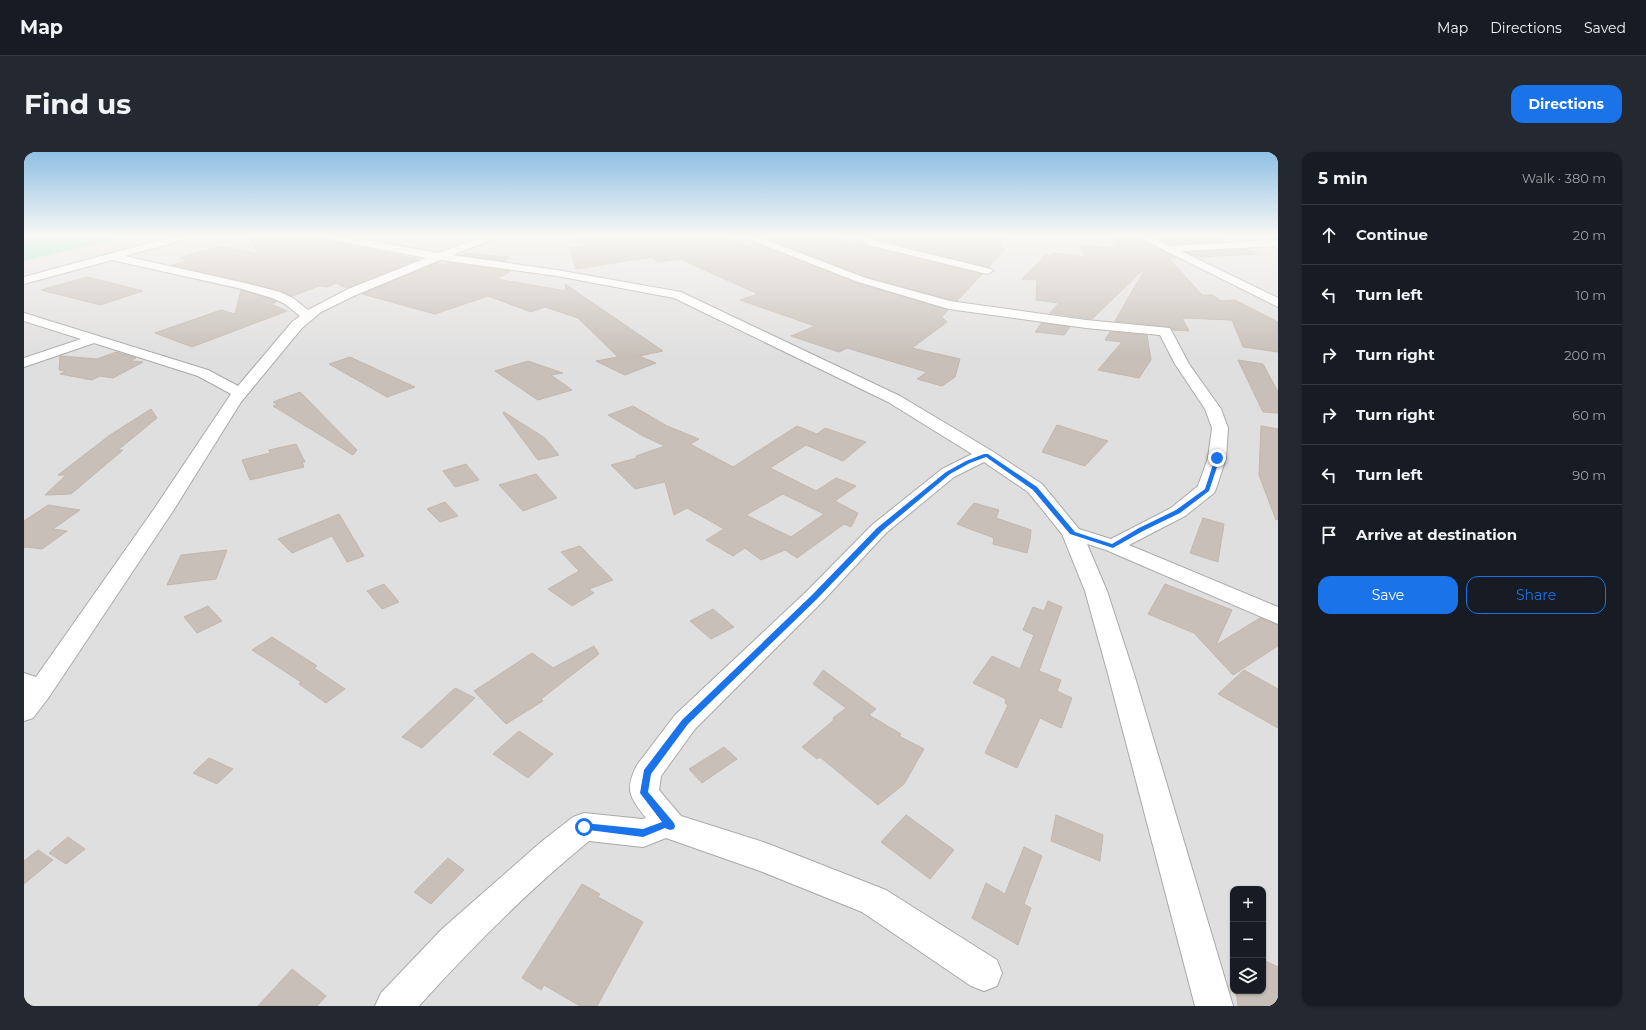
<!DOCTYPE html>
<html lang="en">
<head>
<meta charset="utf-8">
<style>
	body { margin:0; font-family:Montserrat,sans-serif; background:#242831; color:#f1f3f6 }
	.controls { position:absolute; right:12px; bottom:12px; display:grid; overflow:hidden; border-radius:8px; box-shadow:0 1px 3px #0004 }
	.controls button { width:36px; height:36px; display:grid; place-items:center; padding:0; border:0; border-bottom:1px solid #363941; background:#171b24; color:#f1f3f6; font:20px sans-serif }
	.stop { position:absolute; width:12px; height:12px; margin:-9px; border:3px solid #1a73e8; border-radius:50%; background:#fff }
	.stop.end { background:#1a73e8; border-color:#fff; box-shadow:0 1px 4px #0008 }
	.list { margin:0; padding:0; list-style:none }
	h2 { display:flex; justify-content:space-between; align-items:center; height:52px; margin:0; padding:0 16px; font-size:17px }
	h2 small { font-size:13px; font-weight:400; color:#9ea1a6 }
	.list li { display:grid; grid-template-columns:26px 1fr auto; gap:12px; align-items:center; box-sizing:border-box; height:60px; padding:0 16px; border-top:1px solid #363941 }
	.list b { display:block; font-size:15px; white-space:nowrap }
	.list em { font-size:13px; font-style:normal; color:#9ea1a6 }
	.actions { display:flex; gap:8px; padding:12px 16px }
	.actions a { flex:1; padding:9px 0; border:1px solid #1a73e8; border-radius:12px; text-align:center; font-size:14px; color:#1a73e8 }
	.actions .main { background:#1a73e8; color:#fff }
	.icon { flex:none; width:22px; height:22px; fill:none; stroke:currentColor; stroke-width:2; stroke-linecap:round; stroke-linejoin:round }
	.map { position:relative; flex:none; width:1254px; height:854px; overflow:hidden; border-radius:12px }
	header { display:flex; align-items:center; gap:24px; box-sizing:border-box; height:56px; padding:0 20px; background:#171b24; border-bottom:1px solid #363941 }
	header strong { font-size:19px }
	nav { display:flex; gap:22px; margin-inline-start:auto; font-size:14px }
	.intro { display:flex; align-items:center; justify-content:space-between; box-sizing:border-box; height:96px; padding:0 24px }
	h1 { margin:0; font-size:28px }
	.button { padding:10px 18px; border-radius:12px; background:#1a73e8; color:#fff; font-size:14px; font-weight:700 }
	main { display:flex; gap:24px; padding:0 24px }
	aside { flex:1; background:#171b24; border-radius:12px; box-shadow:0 1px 3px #0004 }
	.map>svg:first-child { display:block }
	.residential { fill:#e0dfdf; fill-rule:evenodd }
	.pitch { fill:#88e0be }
	.building { fill:#c7bfb8; stroke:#c4b6ab; fill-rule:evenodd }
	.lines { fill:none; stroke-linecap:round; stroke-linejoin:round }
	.minor-casing { stroke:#a9a9a9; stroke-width:2 }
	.minor { fill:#fff; fill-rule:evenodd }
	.route { fill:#1a73e8 }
</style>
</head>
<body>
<header>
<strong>Map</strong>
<nav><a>Map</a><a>Directions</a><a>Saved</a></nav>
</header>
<div class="intro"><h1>Find us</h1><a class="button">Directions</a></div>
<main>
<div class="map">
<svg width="1254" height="854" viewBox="0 0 1254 854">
	<rect width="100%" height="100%" fill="#f2efe9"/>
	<path class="residential" d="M 0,85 L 1254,85 L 1254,854 L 0,854 ZM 1209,737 L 1239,737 L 1239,839 L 1209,839 Z"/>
	<path class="pitch" d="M 0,85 L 92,85 L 96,86 L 0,109 Z"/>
	<path class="building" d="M 225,85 L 300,85 L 300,88 L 394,107 L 323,136 L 312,131 L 303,135 L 295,134 L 268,144 L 256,139 L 221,130 L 148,113 L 164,109 L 155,106 L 196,94 L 234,102 Z
		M 553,85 L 702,85 L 727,95 L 728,90 L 833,131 L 924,158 L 918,165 L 923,170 L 888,196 L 936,207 L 931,225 L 918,234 L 893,227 L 903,220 L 823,196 L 815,200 L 767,184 L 791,174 L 716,148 L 734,142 L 656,107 L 634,110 L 628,105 L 552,117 L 545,96 L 564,95 Z
		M 739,85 L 805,85 L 831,93 L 837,91 L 845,94 L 958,122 L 933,149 L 926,148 L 842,125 Z
		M 980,85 L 976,96 L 981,97 L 965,115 L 849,86 Z
		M 1084,85 L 1113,85 L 1152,106 L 1145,106 L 1178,143 L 1189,143 L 1197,149 L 1211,148 L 1254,170 L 1254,200 L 1219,195 L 1208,168 L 1158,166 L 1165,179 L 1148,178 L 1146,175 L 1091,169 L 1122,115 L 1068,167 L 1026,161 L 1035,151 L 1012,148 L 1013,128 L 998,127 L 1022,103 L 1027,104 L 1029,101 L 1061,105 L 1055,93 L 1094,96 Z
		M 1132,85 L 1192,85 L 1202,89 L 1146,92 Z
		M 1221,97 L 1234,102 L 1173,105 L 1163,100 Z
		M 442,101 L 485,105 L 480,109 L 438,103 Z
		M 412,111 L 421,113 L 425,111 L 487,119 L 473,127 L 542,139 L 541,132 L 639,199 L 615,204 L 632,211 L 601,223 L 572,209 L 594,205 L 554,166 L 521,155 L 507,160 L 464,144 L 411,162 L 338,142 Z
		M 63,125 L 119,139 L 76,153 L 17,138 Z
		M 217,138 L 247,147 L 252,150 L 247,152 L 263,159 L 168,195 L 131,181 L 197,158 L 211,162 Z
		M 1018,171 L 1046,175 L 1040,183 L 1011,180 Z
		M 1086,180 L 1123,183 L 1127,208 L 1115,226 L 1074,218 L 1098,190 L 1081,188 Z
		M 92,200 L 112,206 L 107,209 L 119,210 L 89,226 L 76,224 L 68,228 L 36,222 L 42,219 L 35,218 L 36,204 L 73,207 Z
		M 326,205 L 391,235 L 363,245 L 305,212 Z
		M 1214,208 L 1239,212 L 1254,240 L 1254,261 L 1239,260 Z
		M 504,209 L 539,221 L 527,223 L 548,238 L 514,248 L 471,219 Z
		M 276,240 L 333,298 L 329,303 L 249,254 L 254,252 L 249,250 Z
		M 609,254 L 643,274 L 675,287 L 666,292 L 709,315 L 773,274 L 793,282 L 801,276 L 842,290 L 819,309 L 782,293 L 746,316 L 792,339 L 812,326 L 832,334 L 811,349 L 834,361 L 827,375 L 820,372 L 773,406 L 761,398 L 737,408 L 721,396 L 709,404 L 682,388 L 700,377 L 663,356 L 650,363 L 641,330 L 611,337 L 587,313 L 613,306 L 612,304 L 641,294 L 619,284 L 584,263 ZM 759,342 L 800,362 L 767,385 L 722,363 Z
		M 127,257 L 133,266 L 94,298 L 99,298 L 47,342 L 21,343 L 42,323 L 34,323 L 86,283 Z
		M 480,260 L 521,286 L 535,303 L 514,308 L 479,261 Z
		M 1033,273 L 1084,289 L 1061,314 L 1018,300 Z
		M 1237,274 L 1254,277 L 1254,367 L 1252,368 L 1235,323 Z
		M 272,292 L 281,310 L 278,310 L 280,315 L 226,328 L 218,308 L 246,301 L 245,298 Z
		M 442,312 L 455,328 L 431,335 L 419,319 Z
		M 512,322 L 533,346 L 499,359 L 475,333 Z
		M 421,350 L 434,364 L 416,370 L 403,357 Z
		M 950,351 L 975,358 L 972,366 L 1007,378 L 1006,388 L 1003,401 L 969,392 L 970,386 L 933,372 Z
		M 24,353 L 56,358 L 29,377 L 43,379 L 18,397 L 2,395 L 0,396 L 0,369 Z
		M 315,362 L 340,404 L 323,410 L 308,384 L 268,401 L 254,387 Z
		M 1179,366 L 1200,372 L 1194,410 L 1166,401 Z
		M 556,394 L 589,428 L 565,437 L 570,441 L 548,454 L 524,437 L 555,419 L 537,400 Z
		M 203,398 L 192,427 L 143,433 L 157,403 Z
		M 360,432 L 375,450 L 358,457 L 343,439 Z
		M 1141,432 L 1208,458 L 1192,493 L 1236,466 L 1254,473 L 1254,494 L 1209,523 L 1170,481 L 1124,462 Z
		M 1024,449 L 1038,455 L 1015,519 L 1037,528 L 1033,539 L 1048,546 L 1037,576 L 1016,566 L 993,616 L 961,601 L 984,553 L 981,551 L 982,547 L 949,531 L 968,504 L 996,517 L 1010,483 L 999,478 L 1009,455 L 1020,459 Z
		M 184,454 L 198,469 L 173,481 L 160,465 Z
		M 689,457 L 710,475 L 687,487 L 666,469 Z
		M 248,485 L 293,514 L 290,516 L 321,537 L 302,551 L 275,532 L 277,530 L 228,498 Z
		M 570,494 L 575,502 L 517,547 L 519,549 L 482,572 L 450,539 L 508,501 L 529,516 Z
		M 799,518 L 852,557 L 845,563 L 877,582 L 875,584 L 900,597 L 880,632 L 854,653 L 796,605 L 793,607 L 778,595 L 810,568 L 809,566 L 822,556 L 789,532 Z
		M 1220,518 L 1254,537 L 1254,576 L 1194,542 Z
		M 431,536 L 451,546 L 398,596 L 378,585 Z
		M 495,579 L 529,602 L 504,626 L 469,602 Z
		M 700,595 L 713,607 L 678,631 L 665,617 Z
		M 185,606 L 209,617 L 193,632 L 169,621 Z
		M 882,663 L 930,698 L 906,727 L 857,690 Z
		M 1032,663 L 1079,683 L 1076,709 L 1027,689 Z
		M 44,685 L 61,697 L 42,712 L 25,701 Z
		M 1000,695 L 1018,704 L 1000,752 L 1007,756 L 994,793 L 948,766 L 962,731 L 981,742 Z
		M 14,698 L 29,708 L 0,732 L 0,709 Z
		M 424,706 L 440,718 L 407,752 L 390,740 Z
		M 558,732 L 576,742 L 574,745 L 619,770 L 573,854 L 556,854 L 520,833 L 517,838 L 498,826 Z
		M 1239,808 L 1254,815 L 1254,854 L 1214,854 L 1212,839 L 1239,839 Z
		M 268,817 L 302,844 L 293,854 L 234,854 Z"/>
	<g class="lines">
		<g class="minor-casing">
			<path id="minor" d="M 147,85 L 165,85 L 163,87 L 101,104 L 221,131 L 256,140 L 269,146 L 284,158 L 324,137 L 402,106 L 308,88 L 303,85 L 326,85 L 414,101 L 459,85 L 475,85 L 429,103 L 533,118 L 657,140 L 876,244 L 968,299 L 1018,332 L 1055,377 L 1087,387 L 1147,356 L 1174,334 L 1184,306 L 1188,276 L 1181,257 L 1151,212 L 1136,183 L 1062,176 L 925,157 L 834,130 L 719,85 L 734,85 L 842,126 L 926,149 L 1062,168 L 1146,176 L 1165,212 L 1197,257 L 1204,276 L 1202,306 L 1192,337 L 1190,341 L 1161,364 L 1105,393 L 1254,455 L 1254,472 L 1082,398 L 1063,392 L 1083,439 L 1110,522 L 1209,854 L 1171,854 L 1084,522 L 1061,439 L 1038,382 L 1004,340 L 960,310 L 930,325 L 862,381 L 798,450 L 671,577 L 637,624 L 635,638 L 657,664 L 742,691 L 862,738 L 973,808 L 978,821 L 973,834 L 960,839 L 947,834 L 838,760 L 736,719 L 642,686 L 619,695 L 565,689 C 504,739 448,795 395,854 L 351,854 L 357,841 L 418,777 L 517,690 L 549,665 L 560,661 L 618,667 L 622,666 C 606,645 600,639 613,613 L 651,563 L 782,440 L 848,373 L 918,317 L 948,302 L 864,250 L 650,146 L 533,124 L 416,108 L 332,143 L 297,160 L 278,176 L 217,250 L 149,359 L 25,545 L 9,566 L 0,569 L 0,521 L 12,525 L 130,357 L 207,242 L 174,224 L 70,191 L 0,215 L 0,206 L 57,187 L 0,169 L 0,161 L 184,218 L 214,234 L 268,170 L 276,164 L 261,152 L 248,146 L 218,137 L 88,108 L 0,132 L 0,125 Z
				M 835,85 L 845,85 L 852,89 L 967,117 L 969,119 L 963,122 L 845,93 L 836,89 Z
				M 1114,85 L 1128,85 L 1146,94 L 1254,88 L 1254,94 L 1157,99 L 1254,146 L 1254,155 Z"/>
		</g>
		<use href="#minor" class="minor"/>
	</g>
	<linearGradient id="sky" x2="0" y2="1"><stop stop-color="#8fc0e4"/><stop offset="0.41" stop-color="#f9f8f5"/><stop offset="1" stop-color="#f9f8f5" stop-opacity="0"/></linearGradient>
	<rect width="1254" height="205" fill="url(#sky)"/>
	<path class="route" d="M 960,302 L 964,302 L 1013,335 L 1051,380 L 1088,392 L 1115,376 L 1152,358 L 1181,337 L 1191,306 L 1193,304 L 1196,306 L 1185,339 L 1156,361 L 1119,379 L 1089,396 L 1046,382 L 1009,338 L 962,305 L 946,311 L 926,322 L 858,379 L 793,447 L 664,572 L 627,622 L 624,640 L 650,671 L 651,674 L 650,677 L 646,678 L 641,676 L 619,685 L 557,677 L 556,675 L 557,672 L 560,671 L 619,677 L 638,670 L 616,641 L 620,618 L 658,568 L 788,443 L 853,376 L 922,320 L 942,309 Z"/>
</svg>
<div class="controls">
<button>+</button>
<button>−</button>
<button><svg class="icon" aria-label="layers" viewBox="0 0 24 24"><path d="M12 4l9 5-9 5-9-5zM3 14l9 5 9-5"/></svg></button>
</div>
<div class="stop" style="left:560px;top:675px"></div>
<div class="stop end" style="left:1193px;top:306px"></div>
</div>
<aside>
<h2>5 min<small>Walk · 380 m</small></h2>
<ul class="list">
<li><svg class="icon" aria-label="ahead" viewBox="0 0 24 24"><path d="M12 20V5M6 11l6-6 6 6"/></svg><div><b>Continue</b></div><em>20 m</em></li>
<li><svg class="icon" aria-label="left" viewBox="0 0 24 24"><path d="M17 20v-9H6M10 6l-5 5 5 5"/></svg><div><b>Turn left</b></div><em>10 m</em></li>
<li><svg class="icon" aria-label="right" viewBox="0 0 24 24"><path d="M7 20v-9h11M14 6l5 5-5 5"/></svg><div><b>Turn right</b></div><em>200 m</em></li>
<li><svg class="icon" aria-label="right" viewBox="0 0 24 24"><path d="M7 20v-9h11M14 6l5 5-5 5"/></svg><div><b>Turn right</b></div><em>60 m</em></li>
<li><svg class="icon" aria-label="left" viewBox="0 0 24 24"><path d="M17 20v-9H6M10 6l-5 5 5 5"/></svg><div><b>Turn left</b></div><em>90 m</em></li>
<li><svg class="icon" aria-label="arrive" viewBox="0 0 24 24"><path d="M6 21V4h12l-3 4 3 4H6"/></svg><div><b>Arrive at destination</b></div></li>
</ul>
<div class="actions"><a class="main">Save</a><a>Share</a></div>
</aside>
</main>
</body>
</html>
